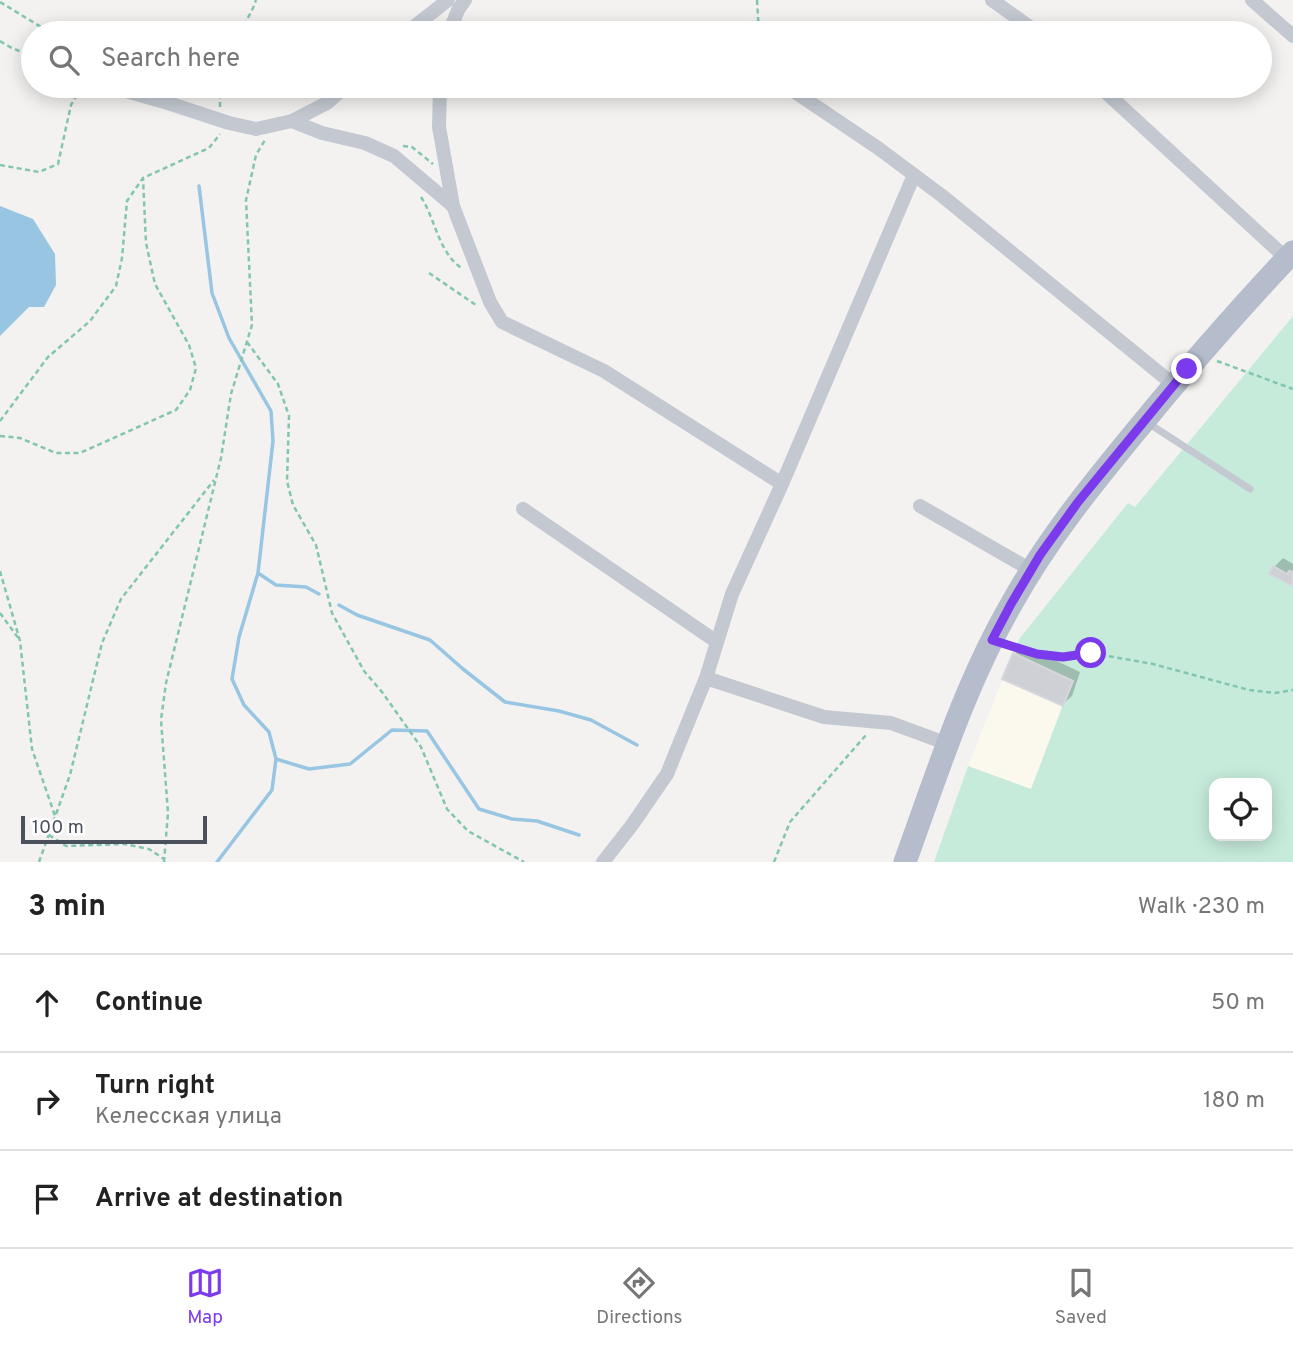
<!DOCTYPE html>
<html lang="en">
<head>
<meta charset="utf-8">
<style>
	body { margin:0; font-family:Overpass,sans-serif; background:#f2f2f2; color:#222 }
	.controls { position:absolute; right:21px; bottom:21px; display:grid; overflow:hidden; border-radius:14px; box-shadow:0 4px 18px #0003 }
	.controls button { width:63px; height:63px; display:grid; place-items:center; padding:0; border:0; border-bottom:2px solid #e0e0e0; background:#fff; color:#222; font:35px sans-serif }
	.scale { position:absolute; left:21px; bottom:18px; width:186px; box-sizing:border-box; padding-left:7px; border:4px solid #4b515c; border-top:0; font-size:19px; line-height:24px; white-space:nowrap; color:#4b515c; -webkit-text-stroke:5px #fff; paint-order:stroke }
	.stop { position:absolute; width:21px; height:21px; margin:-16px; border:5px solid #7c3aed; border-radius:50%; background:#fff }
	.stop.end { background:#7c3aed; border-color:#fff; box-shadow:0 2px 7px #0008 }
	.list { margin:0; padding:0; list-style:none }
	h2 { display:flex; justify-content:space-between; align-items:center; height:91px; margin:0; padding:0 28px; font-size:30px }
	h2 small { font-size:23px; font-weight:400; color:#767676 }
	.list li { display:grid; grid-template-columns:46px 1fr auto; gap:21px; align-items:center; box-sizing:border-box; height:98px; padding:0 28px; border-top:2px solid #e0e0e0 }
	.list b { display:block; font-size:26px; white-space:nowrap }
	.list p { margin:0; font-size:23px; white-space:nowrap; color:#767676 }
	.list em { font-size:23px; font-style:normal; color:#767676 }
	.icon { flex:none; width:38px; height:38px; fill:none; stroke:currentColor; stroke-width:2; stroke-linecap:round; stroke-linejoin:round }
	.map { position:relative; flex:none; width:1293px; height:862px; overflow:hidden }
	.search { position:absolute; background:#fff; box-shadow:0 4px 18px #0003; left:21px; right:21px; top:21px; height:77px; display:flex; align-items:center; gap:18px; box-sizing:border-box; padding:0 24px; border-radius:38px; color:#767676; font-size:26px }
	.sheet { height:385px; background:#fff }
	nav { display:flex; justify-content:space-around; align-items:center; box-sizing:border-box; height:98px; border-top:2px solid #e0e0e0; background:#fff; font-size:19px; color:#767676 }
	nav a { display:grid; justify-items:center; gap:4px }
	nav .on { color:#7c3aed }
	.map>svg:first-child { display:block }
	.commercial { fill:#fbf9ee }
	.green { fill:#c6ebdb; fill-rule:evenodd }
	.water { fill:#98c6e2 }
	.shadow { fill:#0003 }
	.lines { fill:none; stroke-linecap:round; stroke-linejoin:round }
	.stream { stroke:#98c6e2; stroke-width:3.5 }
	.building { fill:#cfd0d5; stroke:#d6d7dc; stroke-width:2 }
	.path { stroke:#82c5b0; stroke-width:2.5; stroke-dasharray:5 3.5; stroke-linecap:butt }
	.lane { stroke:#c4c9d1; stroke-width:7 }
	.street { stroke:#c4c9d1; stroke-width:14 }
	.primary { stroke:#b5bccc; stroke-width:23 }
	.route { stroke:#7c3aed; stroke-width:9 }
</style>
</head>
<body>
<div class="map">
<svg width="1293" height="862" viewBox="0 0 1293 862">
	<rect width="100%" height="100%" fill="#f3f2f1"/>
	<path class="commercial" d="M 1013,653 L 1073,681 L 1031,789 L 968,766 Z"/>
	<path class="green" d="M 1293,316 L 1293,862 L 934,862 L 968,766 L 1031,789 L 1072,681 L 1013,653 L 1020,638 L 1128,503 L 1135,507 ZM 1214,783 L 1267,783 L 1267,836 L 1214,836 Z"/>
	<path class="water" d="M 0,206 L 33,219 L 55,254 L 56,285 L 44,307 L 29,307 L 0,336 Z"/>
	<path class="shadow" d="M 1283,558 L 1293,564 L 1293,584 L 1274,567 Z
		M 1023,645 L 1080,672 L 1072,696 L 1063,704 L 1004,678 L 1015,654 Z"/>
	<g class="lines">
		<path class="stream" d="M 199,186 L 212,293 L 229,338 L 271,411 L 273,441 L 258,573 L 239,637 L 232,679 L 244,705 L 269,732 L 276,759 L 272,790 L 217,862
			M 258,573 L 276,585 L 306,587 L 319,594
			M 339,605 L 357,615 L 430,640 L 463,669 L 505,702 L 559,711 L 591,720 L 637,745
			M 276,759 L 309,769 L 350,764 L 392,730 L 427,731 L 479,809 L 512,819 L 537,821 L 579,835"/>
	</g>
	<path class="building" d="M 1273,566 L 1287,574 L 1289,571 L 1293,572 L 1293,586 L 1269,574 Z
		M 1013,653 L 1073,681 L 1063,706 L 1002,679 Z"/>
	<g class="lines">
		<path class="path" d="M 757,0 L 759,33
			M 0,2 L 51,33
			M 240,33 L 253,8 L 256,0
			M 0,41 L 10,47 L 33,57
			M 220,107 L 220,86
			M 403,146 L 412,147 L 433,164
			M 0,165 L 39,172 L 58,164 L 71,105 L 82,86
			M 421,197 C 436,220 438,253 463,269
			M 429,273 L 476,305
			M 247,342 L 278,384 L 289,416 L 287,481 L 293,505 L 316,545 L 332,613 L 364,671 L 382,692 L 421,747 L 447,809 L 468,831 L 524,862
			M 1217,361 L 1293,389
			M 0,421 L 48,357 L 90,321 L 116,286 L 122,258 L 127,201 L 143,178 L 209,148 L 220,134
			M 0,436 L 20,438 L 56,453 L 80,453 L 176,410 L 190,390 L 196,368 L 189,345 L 155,284 L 146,243 L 143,178
			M 0,571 L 20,641 L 32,749 L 55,816
			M 0,613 L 19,639
			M 1009,645 L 1037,654 L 1063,657 L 1091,653 L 1153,664 L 1249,690 L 1275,693 L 1293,690
			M 49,835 L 66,846 L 124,844 L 149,849 L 164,859
			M 39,862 L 70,775 L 102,643 L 121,599 L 214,480
			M 164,862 L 168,813 L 161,720 L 166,683 L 221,458 L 231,394 L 252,325 L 246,200 L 256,155 L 265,140
			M 774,862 L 790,822 L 866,735"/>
		<path class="lane" d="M 1148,423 L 1250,489"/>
		<path class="street" d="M 992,0 L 1038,33
			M 1252,0 L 1293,36
			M 406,33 L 448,0
			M 449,33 L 458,10 L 465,0
			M 108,86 L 168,103 L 229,123 L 256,129 L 292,121 L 327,103 L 346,86
			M 440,86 L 439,127 L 453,206
			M 786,86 L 878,148 L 941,195 L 1174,385
			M 1099,86 L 1287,259
			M 292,121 L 322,133 L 365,143 L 394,156 L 453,206 L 490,302 L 502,322 L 604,371 L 782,484
			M 920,506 L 1031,570
			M 523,509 L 717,642
			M 706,678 L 824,717 L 891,723 L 948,744
			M 603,862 L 632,825 L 667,774 L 706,678 L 732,594 L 782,484 L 914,175"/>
		<path class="primary" d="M 905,862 C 937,774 965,684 1012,603 C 1047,540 1090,487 1136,431 C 1186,370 1238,310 1293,252"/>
	</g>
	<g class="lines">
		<path class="route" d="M 1091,653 L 1063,657 L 1037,654 L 992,640 L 1011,604 L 1040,555 L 1078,502 L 1187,369"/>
	</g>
</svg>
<div class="controls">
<button><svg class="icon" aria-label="locate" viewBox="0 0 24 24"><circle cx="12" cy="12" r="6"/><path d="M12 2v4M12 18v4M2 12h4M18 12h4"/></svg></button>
</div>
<div class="scale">100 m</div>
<div class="stop" style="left:1091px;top:653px"></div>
<div class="stop end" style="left:1187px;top:369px"></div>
<div class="search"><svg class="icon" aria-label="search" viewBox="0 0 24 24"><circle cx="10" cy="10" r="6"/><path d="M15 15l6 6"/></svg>Search here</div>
</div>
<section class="sheet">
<h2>3 min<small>Walk · 230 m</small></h2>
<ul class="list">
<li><svg class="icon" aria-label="ahead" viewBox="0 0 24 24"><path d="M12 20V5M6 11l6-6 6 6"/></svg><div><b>Continue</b></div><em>50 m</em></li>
<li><svg class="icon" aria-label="right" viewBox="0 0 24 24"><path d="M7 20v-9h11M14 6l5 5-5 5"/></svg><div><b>Turn right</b><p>Келесская улица</p></div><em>180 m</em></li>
<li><svg class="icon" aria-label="arrive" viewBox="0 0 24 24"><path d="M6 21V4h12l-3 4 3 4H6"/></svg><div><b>Arrive at destination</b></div></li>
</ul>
</section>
<nav>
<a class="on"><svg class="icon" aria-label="map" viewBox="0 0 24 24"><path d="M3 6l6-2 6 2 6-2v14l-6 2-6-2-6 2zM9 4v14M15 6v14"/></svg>Map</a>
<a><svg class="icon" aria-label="directions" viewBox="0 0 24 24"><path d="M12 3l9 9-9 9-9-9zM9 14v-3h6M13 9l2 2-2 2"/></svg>Directions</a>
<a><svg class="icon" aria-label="saved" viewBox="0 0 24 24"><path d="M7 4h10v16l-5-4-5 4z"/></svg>Saved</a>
</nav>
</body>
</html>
